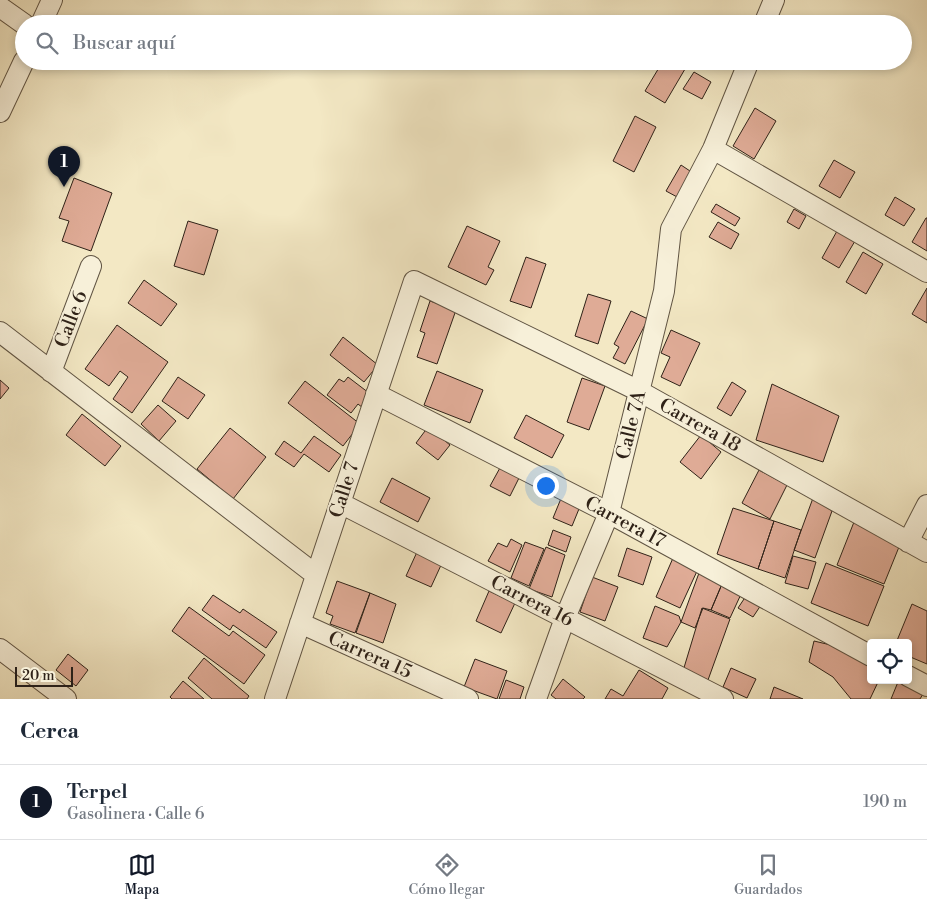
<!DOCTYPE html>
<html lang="es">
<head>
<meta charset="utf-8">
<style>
	body { margin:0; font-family:"Libre Bodoni",serif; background:#f2f2f3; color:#1f2937 }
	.controls { position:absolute; right:15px; bottom:15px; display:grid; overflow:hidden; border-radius:5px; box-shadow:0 2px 8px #0003 }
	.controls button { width:45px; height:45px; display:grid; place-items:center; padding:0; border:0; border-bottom:1px solid #e0e1e3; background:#fff; color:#1f2937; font:25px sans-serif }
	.scale { position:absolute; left:15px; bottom:12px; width:58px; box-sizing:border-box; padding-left:5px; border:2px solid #2f2218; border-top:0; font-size:14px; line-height:18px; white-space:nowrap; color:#2f2218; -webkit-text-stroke:4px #f7f0d9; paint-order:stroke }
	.you { position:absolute; left:545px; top:485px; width:18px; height:18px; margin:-12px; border:4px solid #fff; border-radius:50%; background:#1a73e8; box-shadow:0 0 0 8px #1a73e833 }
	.badge { display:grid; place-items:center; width:32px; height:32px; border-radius:50%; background:#111827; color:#fff; font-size:16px; font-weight:700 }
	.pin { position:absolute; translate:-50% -41px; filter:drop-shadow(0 1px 2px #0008) }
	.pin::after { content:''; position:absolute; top:26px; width:18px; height:15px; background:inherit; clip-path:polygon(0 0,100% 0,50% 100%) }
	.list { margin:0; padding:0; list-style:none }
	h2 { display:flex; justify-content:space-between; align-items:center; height:65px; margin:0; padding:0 20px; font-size:21px }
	h2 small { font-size:16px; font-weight:400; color:#747a83 }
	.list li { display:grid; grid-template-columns:32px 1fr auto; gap:15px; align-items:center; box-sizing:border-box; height:75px; padding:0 20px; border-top:1px solid #e0e1e3 }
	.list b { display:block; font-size:19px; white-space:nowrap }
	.list p { margin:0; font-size:16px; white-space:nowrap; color:#747a83 }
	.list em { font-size:16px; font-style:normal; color:#747a83 }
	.icon { flex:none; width:28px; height:28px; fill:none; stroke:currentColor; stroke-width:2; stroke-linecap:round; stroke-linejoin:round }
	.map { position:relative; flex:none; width:927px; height:699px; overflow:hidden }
	.search { position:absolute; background:#fff; box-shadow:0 2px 8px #0003; left:15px; right:15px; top:15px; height:55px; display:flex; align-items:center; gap:12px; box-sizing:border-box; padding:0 18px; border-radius:28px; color:#747a83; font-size:19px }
	.sheet { height:140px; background:#fff }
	nav { display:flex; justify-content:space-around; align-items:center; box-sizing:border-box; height:70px; border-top:1px solid #e0e1e3; background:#fff; font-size:14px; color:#747a83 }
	nav a { display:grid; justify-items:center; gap:2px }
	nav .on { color:#111827 }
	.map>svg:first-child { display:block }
	.building { fill:#dfab96; stroke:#2f2218 }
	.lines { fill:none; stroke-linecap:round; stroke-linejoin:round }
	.minor-casing { stroke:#605443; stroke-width:22 }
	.minor { stroke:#f7f0d9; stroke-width:20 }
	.labels { text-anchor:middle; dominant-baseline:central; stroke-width:4; stroke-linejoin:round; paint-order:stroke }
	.street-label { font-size:19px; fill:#2f2218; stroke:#f7f0d9 }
</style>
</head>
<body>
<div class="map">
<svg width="927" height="699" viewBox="0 0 927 699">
	<rect width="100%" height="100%" fill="#f3e8c4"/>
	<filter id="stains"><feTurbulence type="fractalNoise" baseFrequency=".004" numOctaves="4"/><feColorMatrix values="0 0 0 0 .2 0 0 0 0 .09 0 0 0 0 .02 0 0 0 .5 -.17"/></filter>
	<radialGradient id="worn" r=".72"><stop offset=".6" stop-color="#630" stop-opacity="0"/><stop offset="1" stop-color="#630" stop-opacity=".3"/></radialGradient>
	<path class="building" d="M 663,61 L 672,61 L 685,69 L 665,103 L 645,91 Z
		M 694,72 L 711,82 L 702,99 L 683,89 Z
		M 755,108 L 776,121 L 754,159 L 733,146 Z
		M 635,116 L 656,127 L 634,172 L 613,161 Z
		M 834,160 L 855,172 L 840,198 L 819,186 Z
		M 681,165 L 693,173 L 679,198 L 666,191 Z
		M 74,178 L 112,193 L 91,251 L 62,241 L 69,221 L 59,218 Z
		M 895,197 L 915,209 L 904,226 L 885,215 Z
		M 716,204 L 740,218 L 735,226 L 711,212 Z
		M 794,209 L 806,216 L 799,229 L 787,222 Z
		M 926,218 L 927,218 L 927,251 L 912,242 Z
		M 188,221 L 218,230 L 204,275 L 174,266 Z
		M 718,222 L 739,234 L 731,249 L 709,237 Z
		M 467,226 L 500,241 L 488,267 L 494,270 L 486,285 L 448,267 Z
		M 837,231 L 855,241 L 839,268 L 822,258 Z
		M 863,252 L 883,264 L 866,294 L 846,282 Z
		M 526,257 L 546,264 L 531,308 L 510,301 Z
		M 144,280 L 177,304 L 161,326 L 128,303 Z
		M 927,288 L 927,323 L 912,314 Z
		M 588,294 L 611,301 L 598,344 L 575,336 Z
		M 430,301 L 456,310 L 437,364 L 417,357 L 425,333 L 420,331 Z
		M 631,311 L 648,319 L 625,364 L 613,358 L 619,347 L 614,344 Z
		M 117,325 L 168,362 L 132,413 L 113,399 L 128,377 L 120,371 L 109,386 L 85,369 Z
		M 671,330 L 700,343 L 680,386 L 661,377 L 670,357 L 661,353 Z
		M 343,337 L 378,365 L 364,382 L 330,355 Z
		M 437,371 L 483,390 L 470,423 L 424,405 Z
		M 178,377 L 205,395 L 188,419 L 162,401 Z
		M 348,377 L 369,393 L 364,400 L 367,403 L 363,408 L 358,404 L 351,413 L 327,395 L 339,379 L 344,382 Z
		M 582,378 L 605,386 L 589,430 L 567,422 Z
		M 0,380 L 9,388 L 0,399 Z
		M 305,381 L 360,424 L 343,446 L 288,403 Z
		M 732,382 L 746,391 L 731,416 L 717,408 Z
		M 772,384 L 839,416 L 823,462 L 756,440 Z
		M 158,405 L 176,421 L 159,441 L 141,424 Z
		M 82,414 L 121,446 L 105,466 L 66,435 Z
		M 526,415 L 564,435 L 552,458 L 514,438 Z
		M 428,427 L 450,445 L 438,460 L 416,443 Z
		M 230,428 L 266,457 L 233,499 L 197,469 Z
		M 701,435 L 721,452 L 701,479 L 680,462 Z
		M 314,436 L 341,455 L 329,472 L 304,454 L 294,467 L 275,454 L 284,441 L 301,453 Z
		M 501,466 L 520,476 L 510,496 L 490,486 Z
		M 759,470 L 787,485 L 770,519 L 742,503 Z
		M 392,478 L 430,498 L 418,522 L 380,502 Z
		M 562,496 L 581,504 L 572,526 L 553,518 Z
		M 813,498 L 832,511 L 815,558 L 794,550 Z
		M 733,508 L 774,521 L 758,569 L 717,554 Z
		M 774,521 L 801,530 L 785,578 L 758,569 Z
		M 854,522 L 901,542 L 884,584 L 837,565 Z
		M 553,530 L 571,537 L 566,552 L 548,545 Z
		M 511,539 L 522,545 L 510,572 L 488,561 L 498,543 L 507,547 Z
		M 525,542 L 544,549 L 529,586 L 511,578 Z
		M 546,547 L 565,555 L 552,597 L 529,589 Z
		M 627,548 L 652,557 L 643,585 L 618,576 Z
		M 417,552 L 442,563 L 431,587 L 406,576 Z
		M 793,556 L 816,562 L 808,589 L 785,583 Z
		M 673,558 L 698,569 L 680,608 L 656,597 Z
		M 826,563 L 884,586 L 868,626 L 811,603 Z
		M 699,573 L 722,584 L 711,610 L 703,608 L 695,628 L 681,622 Z
		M 592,577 L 618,587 L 605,621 L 580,612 Z
		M 337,581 L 370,593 L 355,633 L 330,624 L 333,616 L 326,613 Z
		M 722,584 L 742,592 L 730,618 L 711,610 Z
		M 489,591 L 515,603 L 501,633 L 476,621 Z
		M 370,593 L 396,604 L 383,643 L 356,633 Z
		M 213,595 L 240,613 L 243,609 L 277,632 L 266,648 L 233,625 L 230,630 L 202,610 Z
		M 746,596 L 761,605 L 753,617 L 738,608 Z
		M 912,604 L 927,611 L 927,664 L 908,656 L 908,643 L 896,643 Z
		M 655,606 L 679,616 L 681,622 L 667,647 L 643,638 Z
		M 189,607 L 229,636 L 233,631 L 265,655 L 244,684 L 172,631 Z
		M 702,608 L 730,619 L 708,680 L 683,671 Z
		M 814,641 L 835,646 L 871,667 L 871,680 L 879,680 L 870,699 L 851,699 L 833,677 L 809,662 Z
		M 68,654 L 88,670 L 76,686 L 56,670 Z
		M 204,658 L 249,696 L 247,699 L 212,699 L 188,678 Z
		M 475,659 L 507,671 L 497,699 L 464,687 Z
		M 731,668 L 756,679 L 747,698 L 723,687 Z
		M 639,670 L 668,688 L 662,699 L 605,699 L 611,689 L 623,696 Z
		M 563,679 L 585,697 L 583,699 L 556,699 L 551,695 Z
		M 506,680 L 524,687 L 520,699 L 499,699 Z
		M 183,681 L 204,699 L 172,699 L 170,697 Z
		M 898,682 L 923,694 L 920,699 L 891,699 Z
		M 774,687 L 803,699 L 770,699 Z"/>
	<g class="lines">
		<g class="minor-casing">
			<path id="minor" d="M 0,7 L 24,24
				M 41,24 L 52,0
				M 764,24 L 774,0
				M 0,112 L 24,61
				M 713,149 L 927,272
				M 0,332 L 316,575
				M 51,372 L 91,266
				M 376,394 L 609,513 L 871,656
				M 340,503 L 723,699
				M 908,542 L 927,505
				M 300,623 L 468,699
				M 0,649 L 66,699
				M 908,676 L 927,686
				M 275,699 L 414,281 L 639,391 L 927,552
				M 536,699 L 565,618 L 609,513 L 664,291 L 671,229 L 713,149 L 749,61"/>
		</g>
		<use href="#minor" class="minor"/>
	</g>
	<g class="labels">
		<g class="street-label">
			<text transform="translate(71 319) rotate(-69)">Calle 6</text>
			<text transform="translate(631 425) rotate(-76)">Calle 7A</text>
			<text transform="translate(700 425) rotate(29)">Carrera 18</text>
			<text transform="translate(344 490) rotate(-72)">Calle 7</text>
			<text transform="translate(625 522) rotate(28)">Carrera 17</text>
			<text transform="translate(532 601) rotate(27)">Carrera 16</text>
			<text transform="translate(370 655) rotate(24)">Carrera 15</text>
		</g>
	</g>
	<rect width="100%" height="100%" filter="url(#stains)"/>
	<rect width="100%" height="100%" fill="url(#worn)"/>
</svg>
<div class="controls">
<button><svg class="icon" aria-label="locate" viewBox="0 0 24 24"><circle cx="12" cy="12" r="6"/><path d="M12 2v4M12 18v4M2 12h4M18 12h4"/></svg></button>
</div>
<div class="scale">20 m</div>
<div class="you"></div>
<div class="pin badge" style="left:64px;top:187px">1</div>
<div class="search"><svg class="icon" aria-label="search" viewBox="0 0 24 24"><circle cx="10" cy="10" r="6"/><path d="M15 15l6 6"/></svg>Buscar aquí</div>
</div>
<section class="sheet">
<h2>Cerca<small></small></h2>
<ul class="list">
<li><span class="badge">1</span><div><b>Terpel</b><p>Gasolinera · Calle 6</p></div><em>190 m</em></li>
</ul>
</section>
<nav>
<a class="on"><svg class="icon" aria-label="map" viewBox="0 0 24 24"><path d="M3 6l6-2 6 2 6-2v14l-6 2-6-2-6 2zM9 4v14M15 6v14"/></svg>Mapa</a>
<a><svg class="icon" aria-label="directions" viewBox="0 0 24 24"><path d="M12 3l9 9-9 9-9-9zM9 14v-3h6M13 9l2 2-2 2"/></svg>Cómo llegar</a>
<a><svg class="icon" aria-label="saved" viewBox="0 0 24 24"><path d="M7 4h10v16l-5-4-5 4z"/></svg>Guardados</a>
</nav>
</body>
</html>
